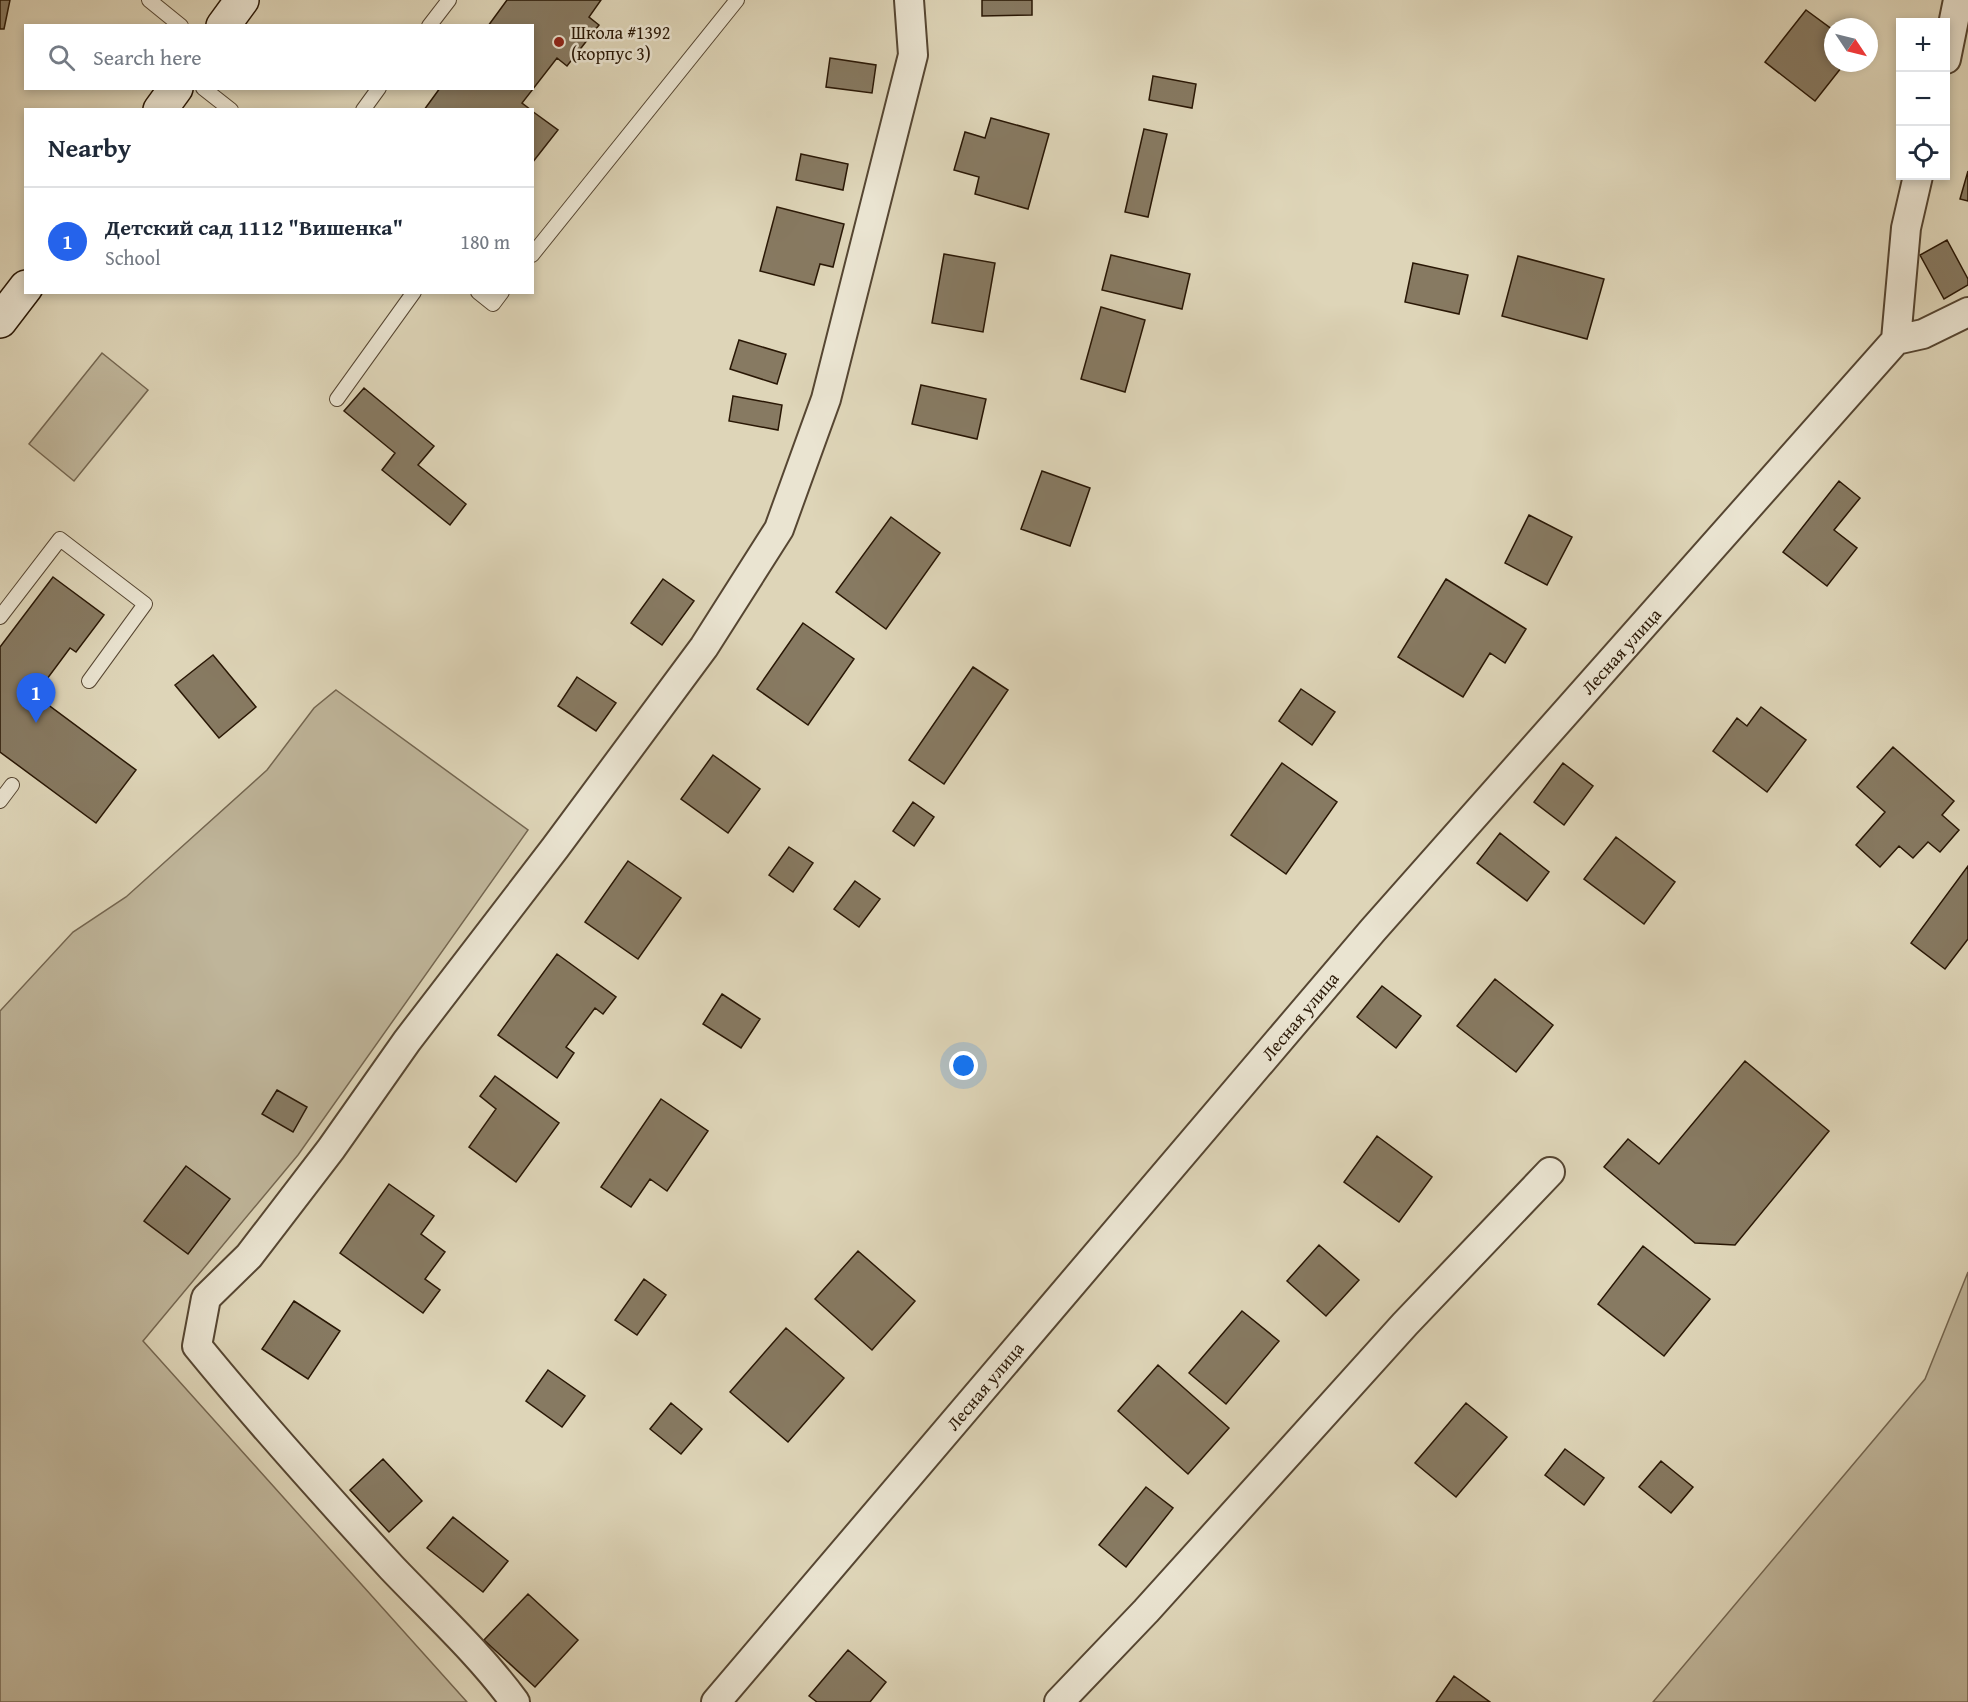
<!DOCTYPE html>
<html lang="en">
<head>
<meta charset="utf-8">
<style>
	body { margin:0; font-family:"Gentium Book Plus",serif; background:#f6f6f7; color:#1f2937 }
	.controls { position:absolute; right:18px; top:18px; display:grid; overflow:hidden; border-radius:0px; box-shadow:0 3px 9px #0003 }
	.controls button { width:54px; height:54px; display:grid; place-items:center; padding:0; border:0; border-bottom:2px solid #e0e1e3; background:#fff; color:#1f2937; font:30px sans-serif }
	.compass { position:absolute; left:1824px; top:18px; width:54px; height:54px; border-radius:50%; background:#fff; box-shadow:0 3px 9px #0003; rotate:125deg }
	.you { position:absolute; left:964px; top:1066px; width:21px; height:21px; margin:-15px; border:4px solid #fff; border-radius:50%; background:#1a73e8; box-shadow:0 0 0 9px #1a73e833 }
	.badge { display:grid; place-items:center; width:39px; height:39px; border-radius:50%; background:#2563eb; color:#fff; font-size:20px; font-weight:700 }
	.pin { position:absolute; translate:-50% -50px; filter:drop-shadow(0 2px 3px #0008) }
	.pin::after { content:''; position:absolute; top:32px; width:21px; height:18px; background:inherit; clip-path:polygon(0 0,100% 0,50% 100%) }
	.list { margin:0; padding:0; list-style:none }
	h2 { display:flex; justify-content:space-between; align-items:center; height:78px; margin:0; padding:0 24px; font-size:26px }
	h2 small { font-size:20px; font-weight:400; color:#747a83 }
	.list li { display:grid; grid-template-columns:39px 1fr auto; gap:18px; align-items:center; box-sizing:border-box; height:108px; padding:0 24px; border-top:2px solid #e0e1e3 }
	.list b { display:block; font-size:22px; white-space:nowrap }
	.list p { margin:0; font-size:20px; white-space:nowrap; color:#747a83 }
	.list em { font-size:20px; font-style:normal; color:#747a83 }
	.icon { flex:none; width:33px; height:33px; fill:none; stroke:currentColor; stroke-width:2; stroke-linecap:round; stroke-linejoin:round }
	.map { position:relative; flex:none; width:1968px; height:1702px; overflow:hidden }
	.search { position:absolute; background:#fff; box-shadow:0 3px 9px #0003; left:24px; top:24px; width:510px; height:66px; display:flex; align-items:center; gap:15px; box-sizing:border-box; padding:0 21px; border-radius:0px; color:#747a83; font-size:22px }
	.panel { position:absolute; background:#fff; box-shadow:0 3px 9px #0003; left:24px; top:108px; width:510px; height:186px; border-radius:0px }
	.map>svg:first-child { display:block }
	.green { fill:#bfb59a; stroke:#746650; stroke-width:1.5 }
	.building { fill:#877a62; stroke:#291705; stroke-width:1.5 }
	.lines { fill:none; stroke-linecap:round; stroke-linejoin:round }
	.lane-casing { stroke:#564632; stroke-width:16 }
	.street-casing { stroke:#564632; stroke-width:32 }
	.secondary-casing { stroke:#291705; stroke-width:36 }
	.lane { stroke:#eae4d1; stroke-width:14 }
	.street { stroke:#eae4d1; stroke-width:28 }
	.secondary { stroke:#eae4d1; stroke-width:33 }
	.poi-dot { fill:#8f2418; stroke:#eae4d1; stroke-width:2 }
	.labels { text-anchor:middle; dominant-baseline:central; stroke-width:5; stroke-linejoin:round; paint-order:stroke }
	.poi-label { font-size:18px; fill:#291705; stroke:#eae4d1; text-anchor:start }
	.street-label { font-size:18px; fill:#291705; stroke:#eae4d1 }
</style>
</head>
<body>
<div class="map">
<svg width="1968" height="1702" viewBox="0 0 1968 1702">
	<rect width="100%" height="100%" fill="#ded5b8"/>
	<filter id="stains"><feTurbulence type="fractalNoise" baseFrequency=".00333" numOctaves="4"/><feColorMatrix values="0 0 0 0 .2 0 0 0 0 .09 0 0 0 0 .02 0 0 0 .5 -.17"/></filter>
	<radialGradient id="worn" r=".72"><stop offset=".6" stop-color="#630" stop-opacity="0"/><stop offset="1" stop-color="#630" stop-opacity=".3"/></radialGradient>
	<path class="green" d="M 102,353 L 148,390 L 74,481 L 29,444 Z
		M 336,690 L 528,830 L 298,1155 L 143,1341 L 467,1702 L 0,1702 L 0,1011 L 73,932 L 126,897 L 267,770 L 314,708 Z
		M 1968,1272 L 1968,1702 L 1653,1702 L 1925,1379 Z"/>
	<path class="building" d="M 0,0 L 10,0 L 4,29 L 0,29 Z
		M 507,0 L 601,0 L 589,17 L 599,25 L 567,66 L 557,58 L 522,103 L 531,110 L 424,110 L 440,88 L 532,88 L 532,26 L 488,26 Z
		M 982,0 L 1032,0 L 1032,15 L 982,16 Z
		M 1806,10 L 1833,30 L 1833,63 L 1845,63 L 1815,101 L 1765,62 Z
		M 830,58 L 876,65 L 872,93 L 826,87 Z
		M 1153,76 L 1196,84 L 1192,108 L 1149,100 Z
		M 532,111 L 558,130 L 532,163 Z
		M 991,118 L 1049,134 L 1028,209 L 975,194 L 979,177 L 954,170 L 965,132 L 985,138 Z
		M 1144,129 L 1167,134 L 1148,217 L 1125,212 Z
		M 801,154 L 848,164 L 843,190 L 796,180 Z
		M 1968,171 L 1968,201 L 1960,199 Z
		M 777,207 L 844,224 L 833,267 L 820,264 L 814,285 L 760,271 Z
		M 1947,240 L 1968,279 L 1968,285 L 1944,299 L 1920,255 Z
		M 944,254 L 995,263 L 983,332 L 932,323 Z
		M 1111,255 L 1190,274 L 1182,309 L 1102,290 Z
		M 1518,256 L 1604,279 L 1587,339 L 1502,316 Z
		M 1413,263 L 1468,275 L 1459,314 L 1405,302 Z
		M 1101,307 L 1145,320 L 1125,392 L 1081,379 Z
		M 739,340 L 786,354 L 777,384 L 730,369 Z
		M 921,385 L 986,399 L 977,439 L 912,424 Z
		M 364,388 L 434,446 L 418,465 L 466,504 L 450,525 L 382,470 L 395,453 L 344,411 Z
		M 733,396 L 782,405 L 778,430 L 729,421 Z
		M 1042,471 L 1090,488 L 1070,546 L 1021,529 Z
		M 1839,481 L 1860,498 L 1834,530 L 1857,548 L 1827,586 L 1783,552 Z
		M 1529,515 L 1572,537 L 1547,585 L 1505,563 Z
		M 891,517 L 940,553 L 886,629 L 836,592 Z
		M 53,577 L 104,615 L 76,652 L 70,648 L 35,695 L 136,770 L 96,823 L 0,752 L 0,647 Z
		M 663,579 L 694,601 L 662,645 L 631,623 Z
		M 1446,579 L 1526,629 L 1505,663 L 1490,653 L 1463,697 L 1398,657 Z
		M 803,623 L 854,659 L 808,725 L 757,689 Z
		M 213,655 L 256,707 L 219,738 L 175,685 Z
		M 973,667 L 1008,690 L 944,784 L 909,760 Z
		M 577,677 L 616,703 L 596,731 L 558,706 Z
		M 1301,689 L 1335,712 L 1312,745 L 1279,721 Z
		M 1761,707 L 1806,740 L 1767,792 L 1713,751 L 1737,718 L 1747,726 Z
		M 1893,747 L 1954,801 L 1942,815 L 1959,830 L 1940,852 L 1928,842 L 1913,858 L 1899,846 L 1880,867 L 1856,845 L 1885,812 L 1857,787 Z
		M 713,755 L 760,789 L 728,833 L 681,799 Z
		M 1282,763 L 1337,802 L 1286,874 L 1231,835 Z
		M 1563,763 L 1593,786 L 1564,825 L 1534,802 Z
		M 913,802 L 934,817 L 914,846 L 893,831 Z
		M 1500,833 L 1549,872 L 1527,901 L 1477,863 Z
		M 1616,837 L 1675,882 L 1644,924 L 1584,879 Z
		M 789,847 L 813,863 L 793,892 L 769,875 Z
		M 628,861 L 681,898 L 638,959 L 585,922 Z
		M 1968,866 L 1968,939 L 1945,969 L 1911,943 Z
		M 855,881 L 880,899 L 859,927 L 834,909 Z
		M 557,954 L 616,997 L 603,1014 L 595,1008 L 566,1047 L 574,1053 L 557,1078 L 498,1035 Z
		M 1495,979 L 1553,1025 L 1516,1072 L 1457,1026 Z
		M 1382,986 L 1421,1016 L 1396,1048 L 1357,1017 Z
		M 722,994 L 760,1019 L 741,1048 L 703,1024 Z
		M 1745,1061 L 1829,1131 L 1735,1245 L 1695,1243 L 1604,1167 L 1628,1139 L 1659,1164 Z
		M 495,1076 L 559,1123 L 516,1182 L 469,1147 L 496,1109 L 480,1096 Z
		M 277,1090 L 307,1107 L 293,1132 L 262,1114 Z
		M 661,1099 L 708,1131 L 667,1191 L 650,1179 L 631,1207 L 601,1187 Z
		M 1377,1136 L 1432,1177 L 1399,1222 L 1344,1182 Z
		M 186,1166 L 230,1199 L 188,1254 L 144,1221 Z
		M 389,1184 L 434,1216 L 421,1234 L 445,1252 L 425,1279 L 440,1290 L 423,1313 L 340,1253 Z
		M 1319,1245 L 1359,1280 L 1326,1316 L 1287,1281 Z
		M 1643,1246 L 1710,1299 L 1664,1356 L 1598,1304 Z
		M 858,1251 L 915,1301 L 872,1350 L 815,1299 Z
		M 644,1279 L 666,1295 L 637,1335 L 615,1320 Z
		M 294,1301 L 340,1331 L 308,1379 L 262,1349 Z
		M 1242,1311 L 1279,1341 L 1226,1404 L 1189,1373 Z
		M 786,1328 L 844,1378 L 788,1442 L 730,1392 Z
		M 1158,1365 L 1229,1428 L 1188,1474 L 1118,1411 Z
		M 548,1370 L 585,1396 L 562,1427 L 526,1401 Z
		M 671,1403 L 702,1429 L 681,1454 L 650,1429 Z
		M 1466,1403 L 1507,1437 L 1456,1497 L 1415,1463 Z
		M 1565,1449 L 1604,1478 L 1584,1505 L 1545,1475 Z
		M 383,1459 L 422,1501 L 389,1532 L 350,1490 Z
		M 1661,1461 L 1693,1487 L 1671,1513 L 1639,1487 Z
		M 1146,1487 L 1173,1508 L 1126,1567 L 1099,1545 Z
		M 453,1517 L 508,1561 L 483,1592 L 427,1548 Z
		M 528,1594 L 578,1640 L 535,1687 L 484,1640 Z
		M 848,1650 L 886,1682 L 870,1702 L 817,1702 L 809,1696 Z
		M 1454,1676 L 1490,1702 L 1436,1702 Z"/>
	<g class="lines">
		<g class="lane-casing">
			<path id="lane" d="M 149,0 L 181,26
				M 429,26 L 449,0
				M 203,88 L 231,110
				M 363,110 L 379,88
				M 532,255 L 737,0
				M 478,292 L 493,304 L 502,292
				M 337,399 L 414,292
				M 0,617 L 60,539 L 145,604 L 89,681
				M 0,801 L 12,785"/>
		</g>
		<g class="street-casing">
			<path id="street" d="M 1946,59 L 1958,0
				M 1896,340 L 1906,228 L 1918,176
				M 1896,340 L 1923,334 L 1968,312
				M 515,1702 C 479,1653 434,1612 392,1568 C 325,1495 259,1422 197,1346 L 206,1298 L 249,1256 L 331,1149 L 407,1041 L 555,848 L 704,647 L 779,529 L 826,399 L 913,55 L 909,0
				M 716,1702 L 1373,930 L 1896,340
				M 1059,1702 L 1146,1611 L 1405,1324 L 1550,1172"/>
		</g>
		<g class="secondary-casing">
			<path id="secondary" d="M 223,26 L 242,0
				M 160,110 L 176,88
				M 0,321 L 26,287"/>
		</g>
		<use href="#lane" class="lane"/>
		<use href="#street" class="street"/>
		<use href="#secondary" class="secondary"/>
	</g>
	<circle class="poi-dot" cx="559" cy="42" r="6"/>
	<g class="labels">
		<g class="poi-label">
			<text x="571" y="32">Школа #1392<tspan x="571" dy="21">(корпус 3)</tspan></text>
		</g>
		<g class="street-label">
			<text transform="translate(1621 651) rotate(-48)">Лесная улица</text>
			<text transform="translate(1300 1016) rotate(-50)">Лесная улица</text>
			<text transform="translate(985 1386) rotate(-50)">Лесная улица</text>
		</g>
	</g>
	<rect width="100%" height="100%" filter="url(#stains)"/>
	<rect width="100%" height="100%" fill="url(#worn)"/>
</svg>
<div class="controls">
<button>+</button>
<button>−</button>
<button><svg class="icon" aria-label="locate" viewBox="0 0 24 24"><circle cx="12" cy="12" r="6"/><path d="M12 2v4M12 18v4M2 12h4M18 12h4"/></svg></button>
</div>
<svg class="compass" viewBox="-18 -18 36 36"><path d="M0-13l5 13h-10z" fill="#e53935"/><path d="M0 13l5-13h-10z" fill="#747a83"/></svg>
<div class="you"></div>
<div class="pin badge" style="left:36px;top:723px">1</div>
<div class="search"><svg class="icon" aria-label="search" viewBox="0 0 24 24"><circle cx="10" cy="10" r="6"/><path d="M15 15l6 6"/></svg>Search here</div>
<section class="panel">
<h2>Nearby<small></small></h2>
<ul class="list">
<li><span class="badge">1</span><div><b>Детский сад 1112 &quot;Вишенка&quot;</b><p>School</p></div><em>180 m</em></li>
</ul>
</section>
</div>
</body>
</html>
